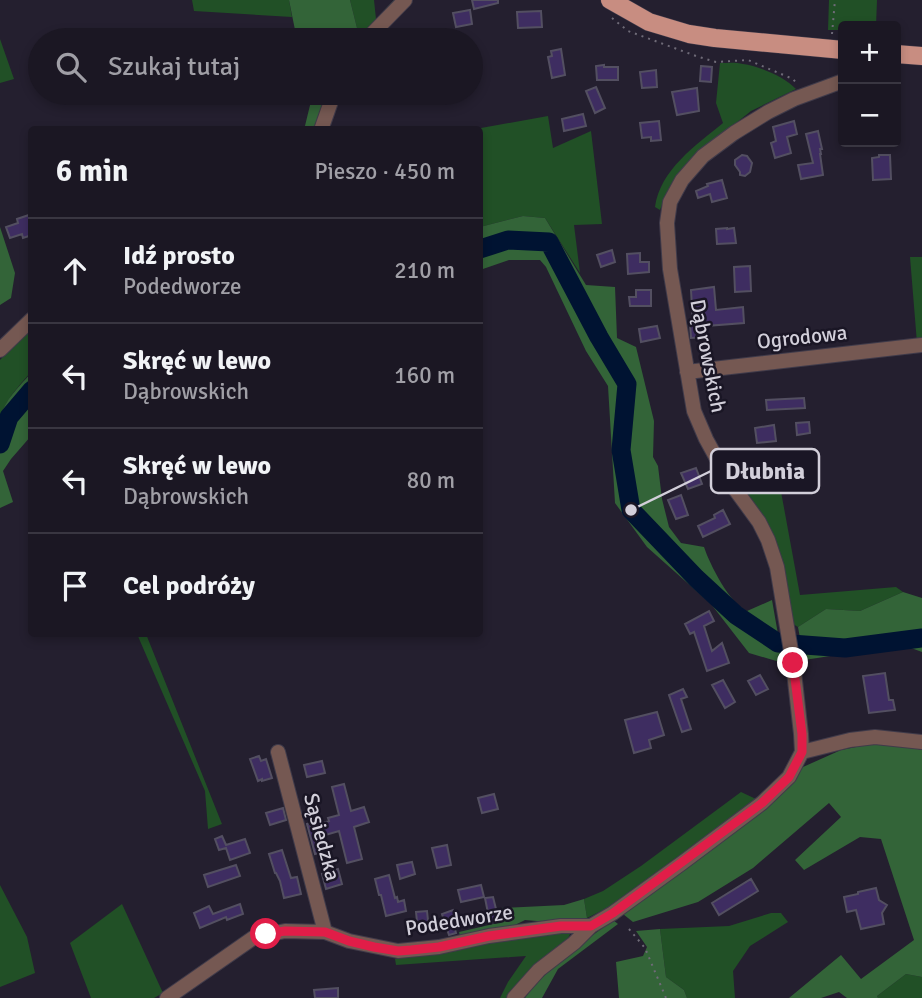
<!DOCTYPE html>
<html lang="pl">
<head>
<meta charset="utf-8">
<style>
	body { margin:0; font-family:Signika,sans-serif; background:#282430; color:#f1f3f6 }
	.controls { position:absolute; right:21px; top:21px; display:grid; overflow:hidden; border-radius:7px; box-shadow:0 4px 10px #0003 }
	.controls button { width:63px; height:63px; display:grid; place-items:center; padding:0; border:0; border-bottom:2px solid #393641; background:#1b1723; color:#f1f3f6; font:35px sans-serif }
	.stop { position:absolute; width:21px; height:21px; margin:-16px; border:5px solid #e11d48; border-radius:50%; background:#fff }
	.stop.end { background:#e11d48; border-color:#fff; box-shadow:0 2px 7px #0008 }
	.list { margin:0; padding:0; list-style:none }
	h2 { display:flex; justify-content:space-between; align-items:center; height:91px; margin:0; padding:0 28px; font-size:30px }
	h2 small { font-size:23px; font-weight:400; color:#a09fa6 }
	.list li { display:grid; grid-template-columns:46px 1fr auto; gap:21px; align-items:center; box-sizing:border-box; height:105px; padding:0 28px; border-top:2px solid #393641 }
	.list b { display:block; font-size:26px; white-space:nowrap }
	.list p { margin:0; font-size:23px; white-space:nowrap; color:#a09fa6 }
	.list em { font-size:23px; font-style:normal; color:#a09fa6 }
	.icon { flex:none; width:38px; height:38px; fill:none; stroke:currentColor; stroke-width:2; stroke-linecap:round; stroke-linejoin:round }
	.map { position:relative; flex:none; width:922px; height:998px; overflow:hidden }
	.search { position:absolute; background:#1b1723; box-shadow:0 4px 10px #0003; left:28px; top:28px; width:455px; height:77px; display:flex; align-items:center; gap:18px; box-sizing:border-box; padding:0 24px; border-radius:38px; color:#a09fa6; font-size:26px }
	.panel { position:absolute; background:#1b1723; box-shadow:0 4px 10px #0003; left:28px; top:126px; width:455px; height:511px; border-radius:7px }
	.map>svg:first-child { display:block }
	.green { fill:#215026 }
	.forest { fill:#336438 }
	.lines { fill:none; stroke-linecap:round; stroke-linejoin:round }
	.river { stroke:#001332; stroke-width:19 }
	.building { fill:#3e2d61; stroke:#534f61; stroke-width:2 }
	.minor-casing { stroke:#403b4a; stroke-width:16 }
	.major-casing { stroke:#403b4a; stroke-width:19 }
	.path { stroke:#6f6b78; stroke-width:2; stroke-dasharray:2 5; stroke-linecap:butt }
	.minor { stroke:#755852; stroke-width:14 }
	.major { stroke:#c88d81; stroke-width:18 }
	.route { stroke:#e11d48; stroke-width:9 }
	.labels { text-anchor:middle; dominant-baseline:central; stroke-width:5; stroke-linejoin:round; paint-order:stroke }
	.street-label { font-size:21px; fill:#d2cfda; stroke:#1a1625 }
	.leader { fill:none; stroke:#d2cfda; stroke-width:2.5 }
	.callout-dot { fill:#d2cfda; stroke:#1a1625; stroke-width:2.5 }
	.callout { fill:#1a1625; stroke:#d2cfda; stroke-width:2.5 }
	.callout-label { font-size:23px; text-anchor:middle; font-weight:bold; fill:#d2cfda }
</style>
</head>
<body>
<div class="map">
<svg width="922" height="998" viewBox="0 0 922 998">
	<rect width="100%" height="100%" fill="#241f2f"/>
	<path class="green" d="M 192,0 L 289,0 L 292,17 L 194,11 Z
		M 350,0 L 374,0 L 376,19 L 394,0 L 400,0 L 360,40 Z
		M 829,0 L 877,0 L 876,26 L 843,26 L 843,30 L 828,30 Z
		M 0,39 L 14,79 L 0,83 Z
		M 720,63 C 727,63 736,62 743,64 C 759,66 785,77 796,89 L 751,111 L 695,156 L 682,169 L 667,192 L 660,210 L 655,207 C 660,170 696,145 723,123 L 716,103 Z
		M 548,116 L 553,148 L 591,131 L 602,224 L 574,225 L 580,273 L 545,218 L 523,216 L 480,227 L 480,130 L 470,130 Z
		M 910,257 L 922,257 L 922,343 L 917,343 Z
		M 31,327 L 31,372 C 19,386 5,400 0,418 L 0,360 Z
		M 773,448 L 800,595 L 896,587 L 903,592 L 860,611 L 826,609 L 798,627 L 793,624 L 771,533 L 755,504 L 736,476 L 723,453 Z
		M 137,634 L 146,634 L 222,824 L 208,829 L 205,791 Z
		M 741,792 L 756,799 L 619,902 L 587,918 L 584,899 L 603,891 L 641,866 Z
		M 0,885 L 27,937 L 35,973 L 0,987 Z
		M 122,904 L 163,993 L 154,998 L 91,998 L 70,943 Z
		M 771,913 L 781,913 L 788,922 L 750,946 L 733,971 L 735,998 L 687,998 L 684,990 L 666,977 L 660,929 L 729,926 Z
		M 565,932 L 570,934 L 567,941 L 509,998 L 500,998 L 508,982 L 526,956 L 396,965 L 395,959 L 538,935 Z
		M 906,974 L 922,977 L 922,998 L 878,998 L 877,996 Z"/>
	<path class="forest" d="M 289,0 L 350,0 L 360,40 L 297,40 Z
		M 309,93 L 330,93 L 318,129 L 304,130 L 311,101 Z
		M 523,216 L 545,218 L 586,285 L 615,287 L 617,338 L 636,347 L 654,421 L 653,457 L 658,466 L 662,499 L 669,527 L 681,543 L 704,547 C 710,565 730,604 747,611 L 772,600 L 783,663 L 749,653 L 711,604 L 647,547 L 615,503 L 608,386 L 586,351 L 546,267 L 540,260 L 509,260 L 480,270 L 480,227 Z
		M 0,227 L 15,273 L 11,298 L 0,305 Z
		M 31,373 L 31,436 L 11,459 L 3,471 L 13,502 L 0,508 L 0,418 C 5,399 19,387 31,373 Z
		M 903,592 L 922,598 L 922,652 L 903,645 L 804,660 L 798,627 L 826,609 L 860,611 Z
		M 886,741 L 922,750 L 922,977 L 906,974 L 877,996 L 878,998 L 847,998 L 839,992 L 821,998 L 789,998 L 841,955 L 861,979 L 914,940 L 881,839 L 860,837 L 804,870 L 795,860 L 841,817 L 829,803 L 753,868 L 698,902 L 633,922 L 623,914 L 772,803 L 803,767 L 841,750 Z
		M 584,899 L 587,918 L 548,922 L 525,920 L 511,927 L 460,936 L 459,932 L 502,922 L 500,908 L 564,905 Z
		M 613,920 L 618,924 L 558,969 L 542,998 L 525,998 C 548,966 582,944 613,920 Z
		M 660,929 L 666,977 L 684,990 L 687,998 L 619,998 L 616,962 L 643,956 L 647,947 L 636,931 Z"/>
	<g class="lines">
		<path class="river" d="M 480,249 L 508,240 L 549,242 L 599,337 L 627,384 L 621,450 L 631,510 L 696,578 L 736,615 L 778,643 L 845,648 L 922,638
			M 0,444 L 9,417 L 32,390"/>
	</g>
	<path class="building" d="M 472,0 L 498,0 L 498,3 L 474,9 Z
		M 470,10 L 472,24 L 456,27 L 453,13 Z
		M 541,11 L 542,27 L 518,28 L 517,12 Z
		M 561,49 L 565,75 L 552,78 L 548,57 L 552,56 L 551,51 Z
		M 604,65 L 604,67 L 618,67 L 618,80 L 597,80 L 596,66 Z
		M 701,66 L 712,67 L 711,82 L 700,81 Z
		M 656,70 L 657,87 L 642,88 L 640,72 Z
		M 596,87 L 605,108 L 595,113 L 586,91 Z
		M 697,88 L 699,111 L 677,115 L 672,92 Z
		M 583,114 L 586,126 L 564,131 L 562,119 Z
		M 659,121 L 661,140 L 651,141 L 651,137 L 642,138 L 640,123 Z
		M 794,121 L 797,134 L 787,137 L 791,153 L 775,158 L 771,143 L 776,141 L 773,127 Z
		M 818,131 L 822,149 L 820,149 L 821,154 L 820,154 L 823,175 L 801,179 L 798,165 L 813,163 L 806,134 Z
		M 742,155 L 747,156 L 752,163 L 750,172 L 745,176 L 740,175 L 740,172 L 735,165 L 735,160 Z
		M 879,155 L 890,155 L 891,179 L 873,180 L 872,158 L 879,157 Z
		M 722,180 L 727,198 L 712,202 L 710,194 L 698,198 L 696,191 L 708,186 L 707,184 Z
		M 32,214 L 32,235 L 23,238 L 22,234 L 10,238 L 6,227 L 18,223 L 17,219 Z
		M 727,228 L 727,229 L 734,228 L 736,243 L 717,244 L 716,229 Z
		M 612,250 L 615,262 L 601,267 L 597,255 Z
		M 640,253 L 640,262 L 649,262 L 649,272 L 628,274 L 627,254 Z
		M 750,266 L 751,291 L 735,292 L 734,267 Z
		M 714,287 L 716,310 L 743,307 L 744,323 L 706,326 L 706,337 L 691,338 L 690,324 L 693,324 L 691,290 Z
		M 636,290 L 651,290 L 651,306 L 630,306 L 629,297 L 636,297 Z
		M 657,326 L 660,338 L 641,342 L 639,329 Z
		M 804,398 L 805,408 L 767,410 L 766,400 Z
		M 809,422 L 810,433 L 797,435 L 796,423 Z
		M 774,425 L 776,441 L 757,443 L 755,428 Z
		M 696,468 L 702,484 L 688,489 L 681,473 Z
		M 681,495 L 688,515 L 676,519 L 668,500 Z
		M 723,510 L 730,524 L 703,537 L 698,526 L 715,518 L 714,515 Z
		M 709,611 L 714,621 L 704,626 L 712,651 L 722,643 L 729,663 L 707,671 L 694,632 L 690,634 L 685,624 Z
		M 885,673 L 889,700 L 893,700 L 895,710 L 869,713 L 863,676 Z
		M 760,675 L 768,689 L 756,695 L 748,681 Z
		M 723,680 L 735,702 L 725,708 L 712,685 Z
		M 683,689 L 687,697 L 681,699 L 691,729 L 682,732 L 669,695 Z
		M 657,712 L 664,735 L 649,740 L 651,748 L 634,753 L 625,720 Z
		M 259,756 L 261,761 L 266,759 L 272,778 L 262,781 L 262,779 L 258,781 L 250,759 Z
		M 322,761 L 325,773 L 307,777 L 304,765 Z
		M 344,784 L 351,811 L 364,807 L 369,822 L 354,827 L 362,859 L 347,863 L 339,831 L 315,838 L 319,853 L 315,854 L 307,824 L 310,823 L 311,827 L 329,821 L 328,818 L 339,815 L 332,787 Z
		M 494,794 L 498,809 L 482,813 L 478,798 Z
		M 283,808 L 286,820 L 270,825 L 266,813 Z
		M 222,836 L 226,845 L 245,839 L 250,853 L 230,860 L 226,848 L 219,850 L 215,839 Z
		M 447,845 L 451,865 L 437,868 L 432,848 Z
		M 282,850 L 291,878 L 297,877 L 301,894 L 284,898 L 280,881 L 276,873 L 275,873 L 269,854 Z
		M 412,862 L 415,874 L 400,879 L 397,865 Z
		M 236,865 L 240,876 L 208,887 L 204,875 Z
		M 338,869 L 342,884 L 326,889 L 322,874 Z
		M 389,875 L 395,898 L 397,897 L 398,902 L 404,900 L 406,911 L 386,916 L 381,895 L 379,895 L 375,879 Z
		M 751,879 L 758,891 L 719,915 L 712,903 Z
		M 481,885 L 484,897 L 461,902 L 458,890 Z
		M 876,888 L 879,900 L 887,905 L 882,913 L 884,924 L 861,929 L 856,910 L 847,912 L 844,897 L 858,894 L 858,892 Z
		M 493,897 L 499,921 L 490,923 L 485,898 Z
		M 240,904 L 243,914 L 227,920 L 226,917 L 200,928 L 194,913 L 209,906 L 213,914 Z
		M 453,910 L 457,921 L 453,922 L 456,933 L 449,935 L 442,914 Z
		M 427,911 L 429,930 L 418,931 L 416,912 Z
		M 338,988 L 338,998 L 315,998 L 314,990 Z"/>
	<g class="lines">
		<g class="minor-casing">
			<path id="minor" d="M 366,40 L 405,0
				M 321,130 L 334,93
				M 0,350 L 32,319
				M 687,372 L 922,345
				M 278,752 L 325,932
				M 802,752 L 850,740 L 875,737 L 922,742
				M 167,998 L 253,938 L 285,931 L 325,932 L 349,941 L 398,951 L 439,947 L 489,936 L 561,926 L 591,926
				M 514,998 L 539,970 L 574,943 L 591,926 L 613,913 L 682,863 L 762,803 L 789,777 L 802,752 L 801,734 L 793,663 L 777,567 L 768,540 L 759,522 L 729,481 L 706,439 L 694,411 L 670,269 L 667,223 L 670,202 L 682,180 L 703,156 L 734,133 L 768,112 L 794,99 L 843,81"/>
		</g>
		<g class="major-casing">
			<path id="major" d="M 610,0 L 649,22 L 689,34 L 715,38 L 843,50
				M 896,54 L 922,56"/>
		</g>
		<path class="path" d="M 612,18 L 628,31 L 696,56 L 716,62 L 748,60 L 793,79 L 797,84
			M 832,34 L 835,0
			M 629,929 L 645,948 L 666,998"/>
		<use href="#minor" class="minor"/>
		<use href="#major" class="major"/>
	</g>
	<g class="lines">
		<path class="route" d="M 266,934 L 285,931 L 325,932 L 349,941 L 374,947 L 398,951 L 411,950 L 439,947 L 489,936 L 561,926 L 591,926 L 613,913 L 762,803 L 789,777 L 802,752 L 802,734 L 793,663"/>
	</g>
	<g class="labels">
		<g class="street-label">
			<text transform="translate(802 337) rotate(-6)">Ogrodowa</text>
			<text transform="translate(708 356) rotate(79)">Dąbrowskich</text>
			<text transform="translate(322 837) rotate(75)">Sąsiedzka</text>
			<text transform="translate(459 920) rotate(-9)">Podedworze</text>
		</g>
	</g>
	<path class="leader" d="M631 510L711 471"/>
	<circle class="callout-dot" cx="631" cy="510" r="7"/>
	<rect class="callout" x="711" y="449" width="108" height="44" rx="7"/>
	<g class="callout-label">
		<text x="765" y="479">Dłubnia</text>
	</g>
</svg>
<div class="controls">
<button>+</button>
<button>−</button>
</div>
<div class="stop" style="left:266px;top:934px"></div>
<div class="stop end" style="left:793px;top:663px"></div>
<div class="search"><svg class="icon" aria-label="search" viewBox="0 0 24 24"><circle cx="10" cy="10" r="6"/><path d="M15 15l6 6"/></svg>Szukaj tutaj</div>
<section class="panel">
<h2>6 min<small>Pieszo · 450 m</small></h2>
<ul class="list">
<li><svg class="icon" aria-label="ahead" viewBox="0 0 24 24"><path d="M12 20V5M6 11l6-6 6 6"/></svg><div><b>Idź prosto</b><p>Podedworze</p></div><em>210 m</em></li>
<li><svg class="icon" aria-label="left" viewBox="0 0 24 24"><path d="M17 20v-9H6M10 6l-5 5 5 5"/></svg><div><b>Skręć w lewo</b><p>Dąbrowskich</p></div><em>160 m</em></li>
<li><svg class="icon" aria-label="left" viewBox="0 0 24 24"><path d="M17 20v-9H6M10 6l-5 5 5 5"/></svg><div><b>Skręć w lewo</b><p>Dąbrowskich</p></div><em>80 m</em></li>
<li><svg class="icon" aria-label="arrive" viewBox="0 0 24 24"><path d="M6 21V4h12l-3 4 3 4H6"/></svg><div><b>Cel podróży</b></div></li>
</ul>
</section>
</div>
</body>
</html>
